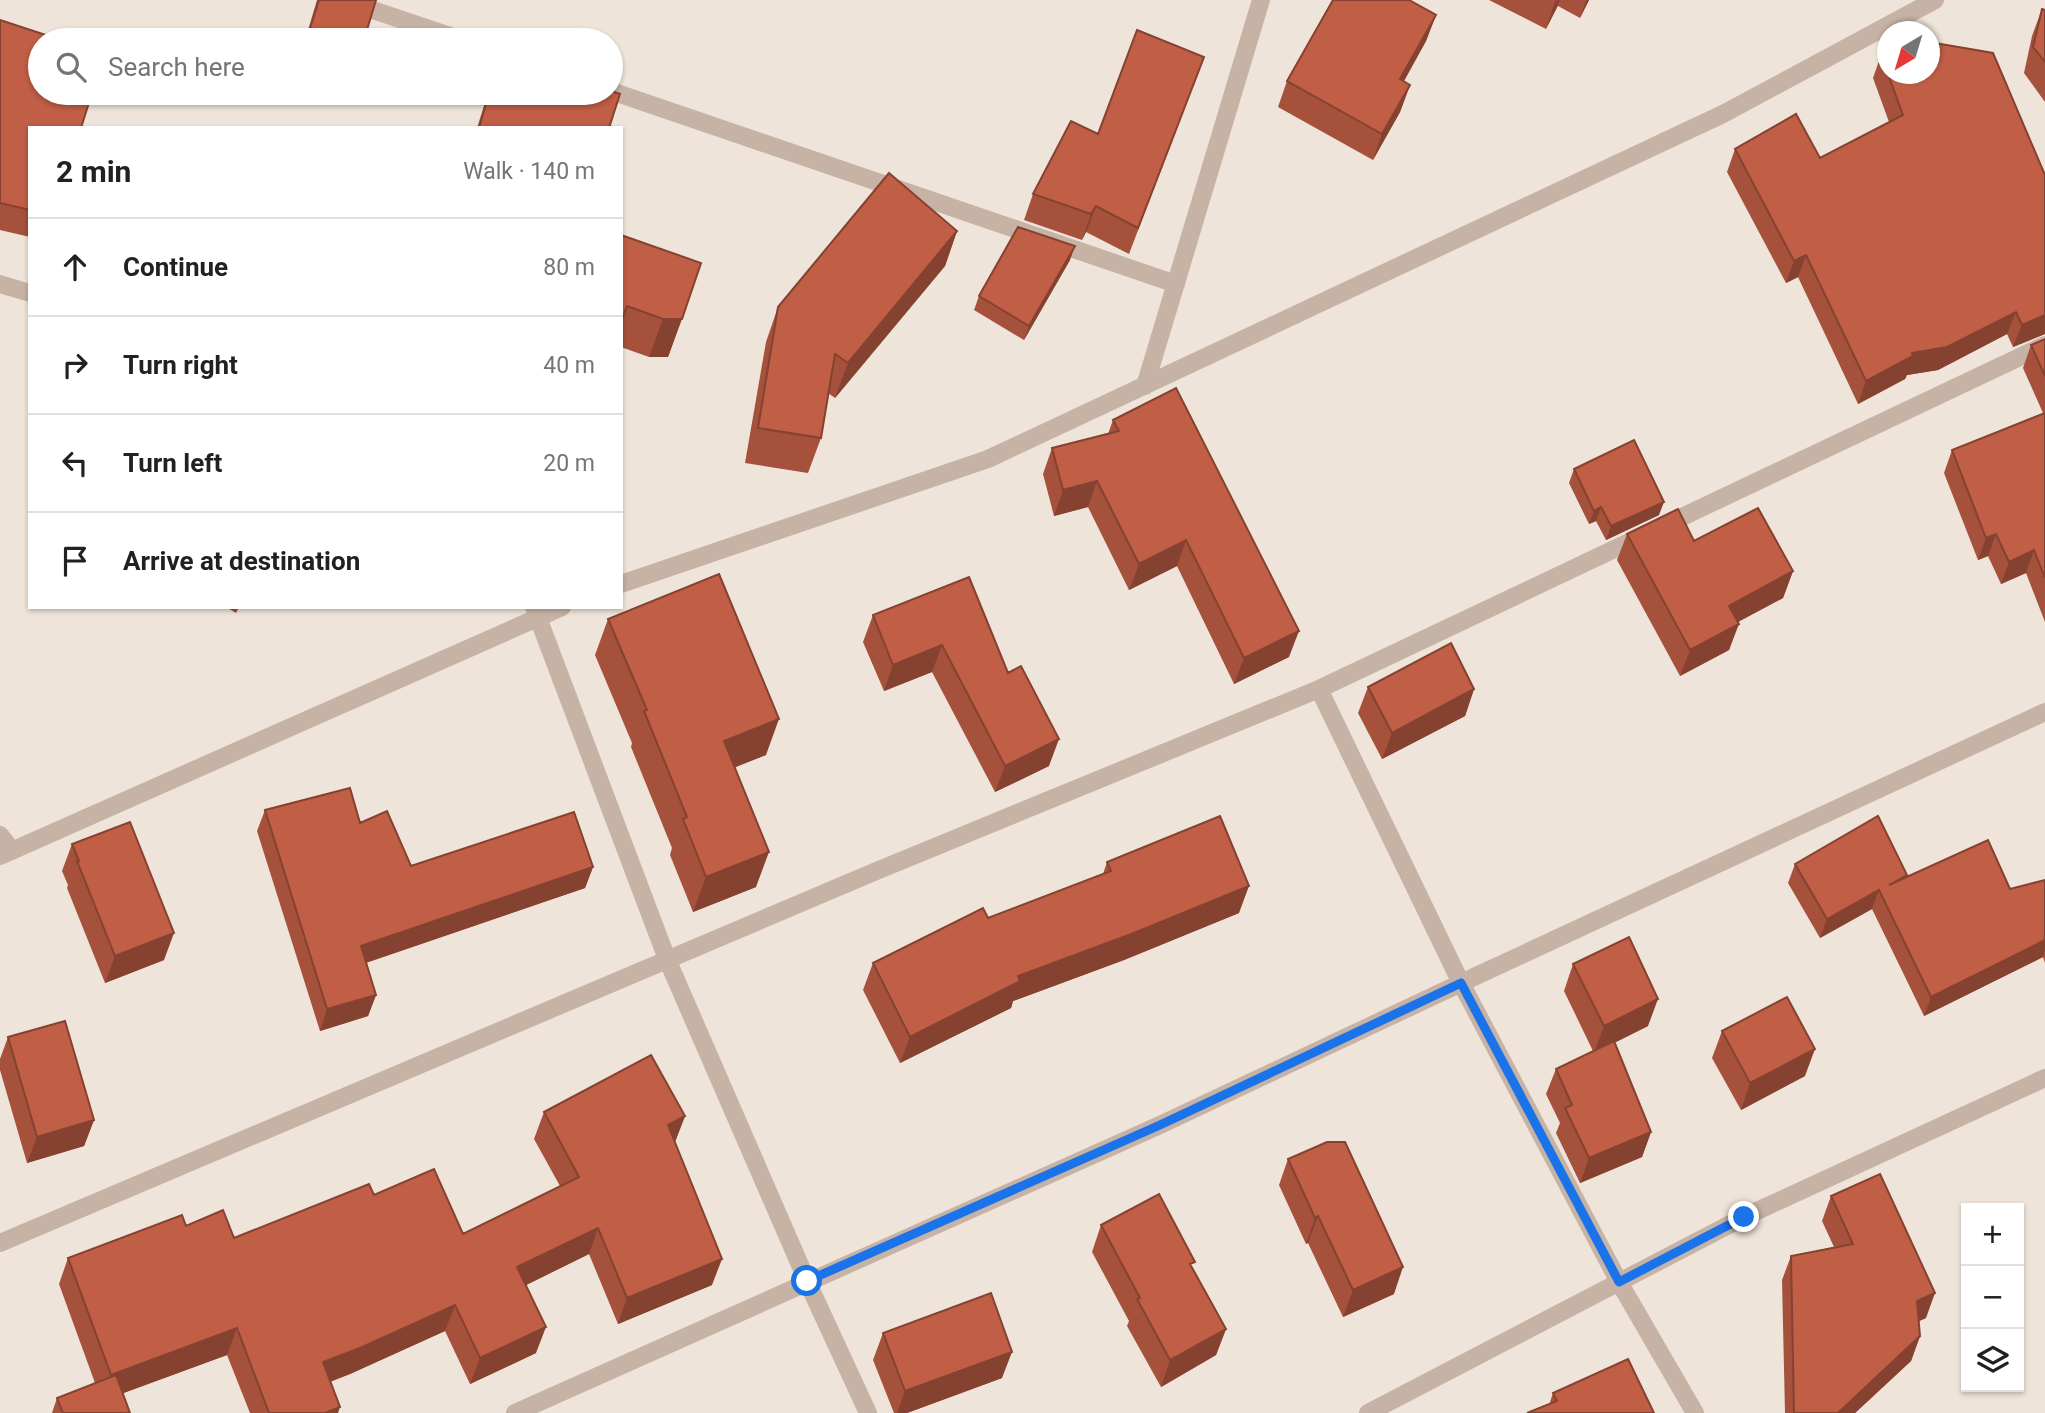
<!DOCTYPE html>
<html lang="en">
<head>
<meta charset="utf-8">
<style>
	body { margin:0; font-family:Roboto,sans-serif; background:#f6f6f6; color:#202124 }
	.controls { position:absolute; right:21px; bottom:21px; display:grid; overflow:hidden; border-radius:0px; box-shadow:0 2px 5px #0004 }
	.controls button { width:63px; height:63px; display:grid; place-items:center; padding:0; border:0; border-bottom:2px solid #e0e0e0; background:#fff; color:#202124; font:35px sans-serif }
	.compass { position:absolute; left:1877px; top:21px; width:63px; height:63px; border-radius:50%; background:#fff; box-shadow:0 2px 5px #0004; rotate:218deg }
	.stop { position:absolute; width:21px; height:21px; margin:-16px; border:5px solid #1a73e8; border-radius:50%; background:#fff }
	.stop.end { background:#1a73e8; border-color:#fff; box-shadow:0 2px 7px #0008 }
	.list { margin:0; padding:0; list-style:none }
	h2 { display:flex; justify-content:space-between; align-items:center; height:91px; margin:0; padding:0 28px; font-size:30px }
	h2 small { font-size:23px; font-weight:400; color:#757577 }
	.list li { display:grid; grid-template-columns:46px 1fr auto; gap:21px; align-items:center; box-sizing:border-box; height:98px; padding:0 28px; border-top:2px solid #e0e0e0 }
	.list b { display:block; font-size:26px; white-space:nowrap }
	.list em { font-size:23px; font-style:normal; color:#757577 }
	.icon { flex:none; width:38px; height:38px; fill:none; stroke:currentColor; stroke-width:2; stroke-linecap:round; stroke-linejoin:round }
	.map { position:relative; flex:none; width:2045px; height:1413px; overflow:hidden }
	.search { position:absolute; background:#fff; box-shadow:0 2px 5px #0004; left:28px; top:28px; width:595px; height:77px; display:flex; align-items:center; gap:18px; box-sizing:border-box; padding:0 24px; border-radius:38px; color:#757577; font-size:26px }
	.panel { position:absolute; background:#fff; box-shadow:0 2px 5px #0004; left:28px; top:126px; width:595px; height:483px; border-radius:0px }
	.map>svg:first-child { display:block }
	.lines { fill:none; stroke-linecap:round; stroke-linejoin:round }
	.minor { stroke:#c7b3a5; stroke-width:18 }
	.wall { fill:#a5513c }
	.shaded-wall { fill:#864231 }
	.building { fill:#c05e46; stroke:#864231; stroke-width:2 }
	.route { stroke:#1a73e8; stroke-width:9 }
</style>
</head>
<body>
<div class="map">
<svg width="2045" height="1413" viewBox="0 0 2045 1413">
	<rect width="100%" height="100%" fill="#efe4d9"/>
	<g class="lines">
		<path class="minor" d="M 343,0 L 462,40
			M 611,91 L 1176,284
			M 0,284 L 30,293
			M 1145,386 L 1261,0
			M 621,584 L 988,459 L 1723,114 L 1935,0
			M 534,607 L 667,959 L 807,1281 L 868,1413
			M 1319,689 L 1461,983 L 2045,712
			M 0,835 L 12,851
			M 0,856 L 562,607
			M 0,1243 L 874,872 L 1319,689 L 2045,345
			M 515,1413 L 1160,1125 L 1461,983 L 1619,1282 L 1695,1413
			M 1368,1413 L 1744,1217 L 2045,1078"/>
	</g>
	<path class="wall" d="M 317,0 L 376,0 L 364,40 L 305,40 Z
		M 1489,0 L 1589,0 L 1580,18 L 1558,6 L 1546,29 Z
		M 2042,9 L 2045,10 L 2045,102 L 2024,73 L 2032,36 Z
		M 1436,15 L 1426,41 L 1404,81 L 1410,85 L 1400,112 L 1373,160 L 1278,107 L 1287,81 Z
		M 0,20 L 30,128 L 30,237 L 0,230 Z
		M 1881,55 L 2045,334 L 2013,347 L 2007,334 L 1938,370 L 1907,375 L 1905,379 L 1858,404 L 1798,277 L 1786,283 L 1727,172 L 1735,149 L 1820,158 L 1889,122 L 1873,78 Z
		M 1194,83 L 1129,254 L 1086,232 L 1082,240 L 1024,220 L 1033,194 L 1098,134 Z
		M 488,93 L 611,93 L 609,128 L 477,128 Z
		M 957,231 L 945,266 L 835,398 L 828,393 L 821,438 L 808,473 L 745,463 L 766,342 L 778,307 Z
		M 621,235 L 701,263 L 668,357 L 649,357 L 621,347 Z
		M 1070,260 L 1024,340 L 974,310 L 979,296 Z
		M 2045,339 L 2045,622 L 2026,573 L 2001,584 L 1988,556 L 1978,560 L 1944,473 L 1952,450 L 2043,413 L 2023,368 L 2031,345 Z
		M 1113,420 L 1289,657 L 1234,684 L 1177,566 L 1129,590 L 1088,507 L 1054,516 L 1043,474 L 1052,448 L 1108,434 Z
		M 1574,469 L 1659,515 L 1606,540 L 1596,521 L 1589,524 L 1569,483 Z
		M 1627,534 L 1694,541 L 1793,571 L 1783,598 L 1738,622 L 1729,650 L 1680,676 L 1617,560 Z
		M 226,607 L 239,607 L 236,613 Z
		M 873,615 L 1008,673 L 1049,766 L 995,792 L 932,672 L 884,691 L 863,642 Z
		M 608,619 L 766,755 L 734,767 L 756,887 L 693,912 L 670,855 L 672,848 L 631,747 L 632,743 L 595,655 Z
		M 1368,687 L 1474,689 L 1465,716 L 1382,759 L 1358,713 Z
		M 265,810 L 360,823 L 411,866 L 593,867 L 585,888 L 366,963 L 376,995 L 368,1016 L 320,1031 L 257,831 Z
		M 72,844 L 164,960 L 105,983 L 67,888 L 68,885 L 62,871 Z
		M 1107,862 L 1239,913 L 1124,960 L 1013,1001 L 1011,1008 L 900,1063 L 863,990 L 873,963 L 1103,874 Z
		M 1795,864 L 2010,889 L 2045,880 L 2045,963 L 2043,957 L 1924,1016 L 1872,909 L 1820,938 L 1788,883 Z
		M 1573,964 L 1648,1026 L 1614,1043 L 1651,1132 L 1642,1157 L 1580,1183 L 1556,1133 L 1560,1123 L 1546,1094 L 1556,1069 L 1593,1051 L 1564,991 Z
		M 1722,1031 L 1805,1076 L 1741,1110 L 1712,1058 Z
		M 8,1037 L 94,1120 L 84,1146 L 27,1163 L 0,1070 L 0,1059 Z
		M 544,1112 L 685,1116 L 675,1142 L 712,1285 L 618,1324 L 589,1254 L 526,1285 L 536,1353 L 470,1384 L 445,1331 L 350,1374 L 330,1382 L 338,1413 L 250,1413 L 227,1355 L 123,1393 L 130,1413 L 52,1413 L 57,1398 L 95,1383 L 59,1284 L 68,1258 L 186,1226 L 234,1238 L 374,1195 L 463,1234 L 560,1186 L 534,1139 Z
		M 1288,1159 L 1394,1294 L 1343,1317 L 1308,1243 L 1306,1244 L 1279,1185 Z
		M 1831,1196 L 1926,1318 L 1919,1321 L 1920,1336 L 1911,1361 L 1855,1413 L 1785,1413 L 1782,1280 L 1791,1256 L 1834,1247 L 1822,1221 Z
		M 1101,1225 L 1192,1268 L 1226,1329 L 1216,1355 L 1161,1387 L 1127,1326 L 1129,1321 L 1092,1252 Z
		M 883,1333 L 1002,1378 L 907,1413 L 894,1413 L 873,1360 Z
		M 1553,1393 L 1654,1413 L 1549,1405 Z"/>
	<path class="shaded-wall" d="M 1557,0 L 1560,0 L 1546,29 L 1555,2 Z
		M 1586,0 L 1589,0 L 1580,18 Z
		M 1436,15 L 1426,41 L 1390,106 L 1400,79 Z
		M 1410,85 L 1400,112 L 1373,160 L 1382,134 Z
		M 1096,206 L 1086,232 L 1082,240 L 1091,214 Z
		M 957,231 L 945,266 L 835,398 L 848,363 Z
		M 1075,246 L 1070,260 L 1024,340 L 1029,326 Z
		M 1806,255 L 1798,277 L 1786,283 L 1794,261 Z
		M 2016,312 L 2007,334 L 1938,370 L 1907,375 L 1905,379 L 1858,404 L 1866,381 L 1912,353 Z
		M 2045,315 L 2045,334 L 2013,347 L 2022,325 Z
		M 663,319 L 682,319 L 668,357 L 649,357 Z
		M 1097,481 L 1088,507 L 1054,516 L 1063,490 Z
		M 1664,502 L 1659,515 L 1606,540 L 1611,526 Z
		M 1601,507 L 1596,521 L 1589,524 L 1594,511 Z
		M 1996,534 L 1988,556 L 1978,560 L 1986,538 Z
		M 1186,540 L 1177,566 L 1129,590 L 1139,564 Z
		M 2034,550 L 2026,573 L 2001,584 L 2009,562 Z
		M 1793,571 L 1783,598 L 1719,632 L 1729,606 Z
		M 1739,624 L 1729,650 L 1680,676 L 1690,650 Z
		M 1299,631 L 1289,657 L 1234,684 L 1244,658 Z
		M 942,645 L 932,672 L 884,691 L 893,665 Z
		M 1474,689 L 1465,716 L 1382,759 L 1392,733 Z
		M 779,719 L 766,755 L 711,777 L 724,741 Z
		M 1059,739 L 1049,766 L 995,792 L 1005,766 Z
		M 769,852 L 756,887 L 693,912 L 706,877 Z
		M 593,867 L 585,888 L 353,967 L 361,946 Z
		M 1249,886 L 1239,913 L 1124,960 L 1013,1001 L 1011,1008 L 900,1063 L 910,1037 L 1018,976 Z
		M 1879,890 L 1872,909 L 1820,938 L 1827,919 Z
		M 174,933 L 164,960 L 105,983 L 115,956 Z
		M 2045,940 L 2045,950 L 2043,957 L 1924,1016 L 1931,997 Z
		M 376,995 L 368,1016 L 320,1031 L 327,1009 Z
		M 1658,999 L 1648,1026 L 1594,1053 L 1604,1026 Z
		M 1815,1049 L 1805,1076 L 1741,1110 L 1750,1083 Z
		M 685,1116 L 675,1142 L 658,1151 L 668,1125 Z
		M 94,1120 L 84,1146 L 27,1163 L 37,1137 Z
		M 1651,1132 L 1642,1157 L 1580,1183 L 1589,1158 Z
		M 1318,1216 L 1308,1243 L 1306,1244 L 1315,1218 Z
		M 598,1228 L 589,1254 L 508,1294 L 517,1267 Z
		M 722,1259 L 712,1285 L 618,1324 L 627,1298 Z
		M 1403,1267 L 1394,1294 L 1343,1317 L 1353,1290 Z
		M 1935,1293 L 1926,1318 L 1908,1326 L 1917,1301 Z
		M 455,1305 L 445,1331 L 350,1374 L 313,1388 L 323,1362 Z
		M 546,1327 L 536,1353 L 470,1384 L 480,1358 Z
		M 237,1328 L 227,1355 L 102,1401 L 111,1375 Z
		M 1226,1329 L 1216,1355 L 1161,1387 L 1170,1360 Z
		M 1920,1336 L 1911,1361 L 1855,1413 L 1838,1413 Z
		M 1012,1352 L 1002,1378 L 907,1413 L 897,1413 L 905,1391 Z
		M 340,1407 L 338,1413 L 325,1413 Z"/>
	<path class="building" d="M 319,0 L 376,0 L 364,40 L 338,40 L 309,32 Z
		M 1333,0 L 1409,0 L 1436,15 L 1400,79 L 1410,85 L 1382,134 L 1287,81 Z
		M 2042,9 L 2045,10 L 2045,62 L 2033,47 Z
		M 0,20 L 61,40 L 40,40 L 40,93 L 92,93 L 81,128 L 30,128 L 30,210 L 0,203 Z
		M 1137,30 L 1204,57 L 1138,228 L 1096,206 L 1091,214 L 1033,194 L 1071,121 L 1098,134 Z
		M 508,32 L 537,40 L 505,40 Z
		M 1929,42 L 1993,53 L 2045,175 L 2045,315 L 2022,325 L 2016,312 L 1947,347 L 1912,353 L 1913,356 L 1866,381 L 1806,255 L 1794,261 L 1735,149 L 1796,114 L 1820,158 L 1903,115 L 1888,74 L 1929,74 Z
		M 1887,52 L 1887,72 L 1881,55 Z
		M 611,91 L 620,94 L 609,128 L 479,128 L 489,93 L 611,93 Z
		M 889,173 L 957,231 L 848,363 L 835,354 L 821,438 L 758,428 L 778,307 Z
		M 1018,227 L 1075,246 L 1029,326 L 979,296 Z
		M 621,235 L 701,263 L 682,319 L 663,319 L 627,306 L 621,322 Z
		M 2045,339 L 2045,376 L 2031,345 Z
		M 1176,388 L 1299,631 L 1244,658 L 1186,540 L 1139,564 L 1097,481 L 1063,490 L 1052,448 L 1119,431 L 1113,420 Z
		M 2045,413 L 2045,578 L 2034,550 L 2009,562 L 1996,534 L 1986,538 L 1952,450 Z
		M 1634,440 L 1664,502 L 1611,526 L 1601,507 L 1594,511 L 1574,469 Z
		M 1758,508 L 1793,571 L 1729,606 L 1739,624 L 1690,650 L 1627,534 L 1678,509 L 1694,541 Z
		M 719,574 L 779,719 L 724,741 L 769,852 L 706,877 L 683,819 L 687,817 L 644,711 L 647,710 L 608,619 Z
		M 969,577 L 1008,673 L 1021,666 L 1059,739 L 1005,766 L 942,645 L 893,665 L 873,615 Z
		M 1451,643 L 1474,689 L 1392,733 L 1368,687 Z
		M 350,788 L 360,823 L 387,811 L 411,866 L 574,812 L 593,867 L 361,946 L 376,995 L 327,1009 L 265,810 Z
		M 1220,816 L 1249,886 L 1134,933 L 1018,976 L 1020,981 L 910,1037 L 873,963 L 983,908 L 988,918 L 1111,871 L 1107,862 Z
		M 1878,816 L 1907,875 L 1889,885 L 1988,840 L 2010,889 L 2045,880 L 2045,940 L 1931,997 L 1879,890 L 1827,919 L 1795,864 Z
		M 130,822 L 174,933 L 115,956 L 77,861 L 79,861 L 72,844 Z
		M 1629,937 L 1658,999 L 1604,1026 L 1573,964 Z
		M 1787,997 L 1815,1049 L 1750,1083 L 1722,1031 Z
		M 65,1021 L 94,1120 L 37,1137 L 8,1037 Z
		M 1614,1041 L 1651,1132 L 1589,1158 L 1565,1108 L 1572,1105 L 1556,1069 Z
		M 651,1055 L 685,1116 L 668,1125 L 722,1259 L 627,1298 L 598,1228 L 517,1267 L 546,1327 L 480,1358 L 455,1305 L 360,1348 L 323,1362 L 340,1407 L 325,1413 L 269,1413 L 237,1328 L 111,1375 L 68,1258 L 182,1215 L 186,1226 L 223,1210 L 234,1238 L 369,1184 L 374,1195 L 434,1169 L 463,1234 L 579,1177 L 544,1112 Z
		M 1327,1142 L 1345,1142 L 1403,1267 L 1353,1290 L 1318,1216 L 1315,1218 L 1288,1159 Z
		M 1880,1174 L 1935,1293 L 1917,1301 L 1920,1336 L 1838,1413 L 1794,1413 L 1791,1256 L 1853,1244 L 1831,1196 Z
		M 1159,1194 L 1195,1262 L 1190,1264 L 1226,1329 L 1170,1360 L 1137,1299 L 1140,1298 L 1101,1225 Z
		M 991,1293 L 1012,1352 L 905,1391 L 883,1333 Z
		M 1628,1359 L 1654,1413 L 1527,1413 L 1557,1401 L 1553,1393 Z
		M 116,1375 L 130,1413 L 63,1413 L 57,1398 Z"/>
	<g class="lines">
		<path class="route" d="M 807,1281 L 1160,1125 L 1461,983 L 1619,1282 L 1744,1217"/>
	</g>
</svg>
<div class="controls">
<button>+</button>
<button>−</button>
<button><svg class="icon" aria-label="layers" viewBox="0 0 24 24"><path d="M12 4l9 5-9 5-9-5zM3 14l9 5 9-5"/></svg></button>
</div>
<svg class="compass" viewBox="-18 -18 36 36"><path d="M0-13l5 13h-10z" fill="#e53935"/><path d="M0 13l5-13h-10z" fill="#757577"/></svg>
<div class="stop" style="left:807px;top:1281px"></div>
<div class="stop end" style="left:1744px;top:1217px"></div>
<div class="search"><svg class="icon" aria-label="search" viewBox="0 0 24 24"><circle cx="10" cy="10" r="6"/><path d="M15 15l6 6"/></svg>Search here</div>
<section class="panel">
<h2>2 min<small>Walk · 140 m</small></h2>
<ul class="list">
<li><svg class="icon" aria-label="ahead" viewBox="0 0 24 24"><path d="M12 20V5M6 11l6-6 6 6"/></svg><div><b>Continue</b></div><em>80 m</em></li>
<li><svg class="icon" aria-label="right" viewBox="0 0 24 24"><path d="M7 20v-9h11M14 6l5 5-5 5"/></svg><div><b>Turn right</b></div><em>40 m</em></li>
<li><svg class="icon" aria-label="left" viewBox="0 0 24 24"><path d="M17 20v-9H6M10 6l-5 5 5 5"/></svg><div><b>Turn left</b></div><em>20 m</em></li>
<li><svg class="icon" aria-label="arrive" viewBox="0 0 24 24"><path d="M6 21V4h12l-3 4 3 4H6"/></svg><div><b>Arrive at destination</b></div></li>
</ul>
</section>
</div>
</body>
</html>
